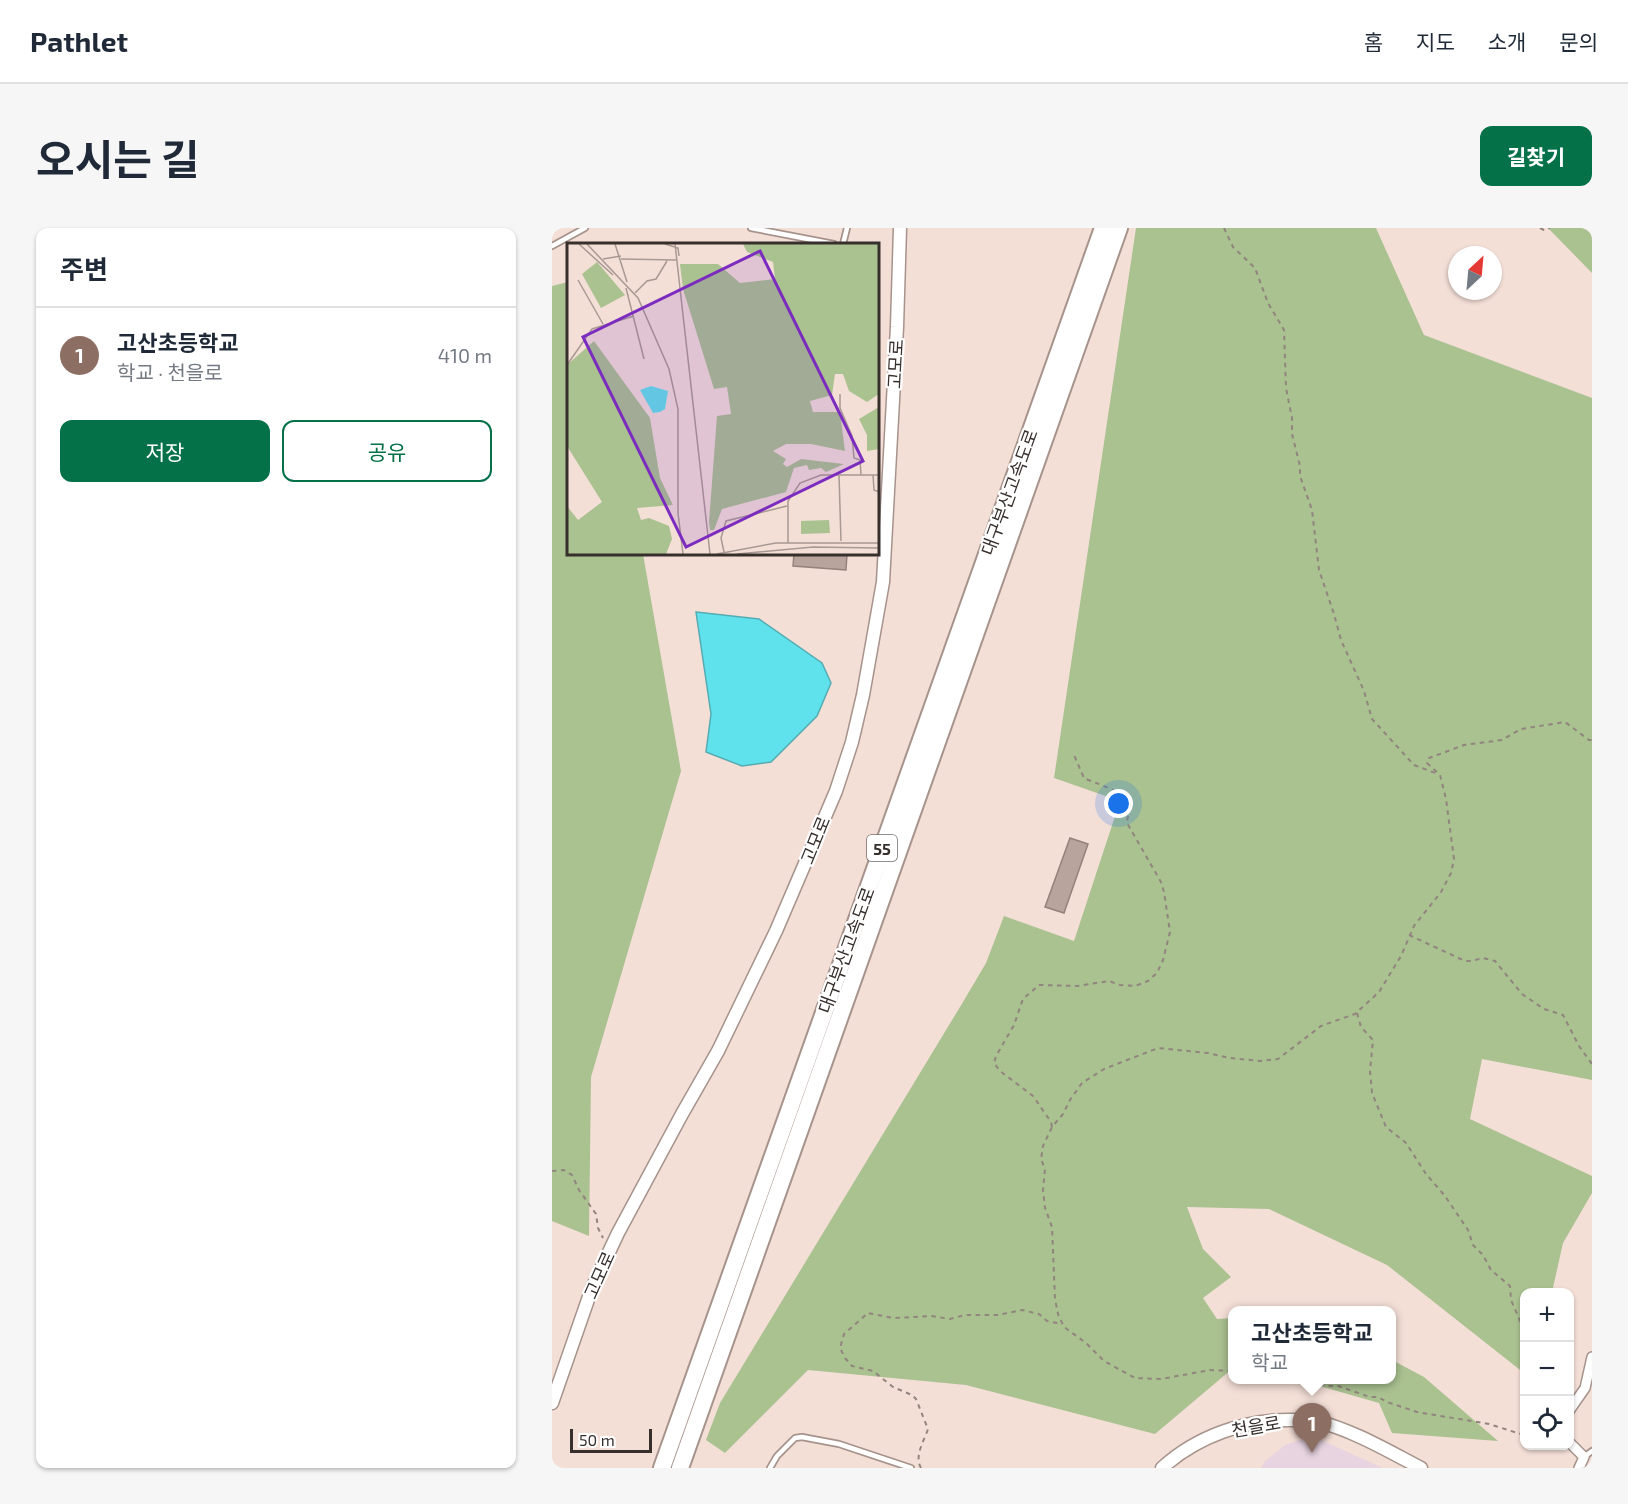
<!DOCTYPE html>
<html lang="ko">
<head>
<meta charset="utf-8">
<style>
	body { margin:0; font-family:"Exo 2","Noto Sans KR",sans-serif; background:#f6f6f7; color:#1f2937 }
	.controls { position:absolute; right:18px; bottom:18px; display:grid; overflow:hidden; border-radius:12px; box-shadow:0 2px 4px #0004 }
	.controls button { width:54px; height:54px; display:grid; place-items:center; padding:0; border:0; border-bottom:2px solid #e0e1e3; background:#fff; color:#1f2937; font:30px sans-serif }
	.compass { position:absolute; left:896px; top:18px; width:54px; height:54px; border-radius:50%; background:#fff; box-shadow:0 2px 4px #0004; rotate:26deg }
	.scale { position:absolute; left:18px; bottom:15px; width:82px; box-sizing:border-box; padding-left:6px; border:3px solid #372f2c; border-top:0; font-size:16px; line-height:21px; white-space:nowrap; color:#372f2c; -webkit-text-stroke:4px #fff; paint-order:stroke }
	.you { position:absolute; left:567px; top:576px; width:21px; height:21px; margin:-15px; border:4px solid #fff; border-radius:50%; background:#1a73e8; box-shadow:0 0 0 9px #1a73e833 }
	.badge { display:grid; place-items:center; width:39px; height:39px; border-radius:50%; background:#057149; color:#fff; font-size:20px; font-weight:700 }
	.pin { position:absolute; translate:-50% -50px; filter:drop-shadow(0 2px 3px #0008) }
	.pin::after { content:''; position:absolute; top:32px; width:21px; height:18px; background:inherit; clip-path:polygon(0 0,100% 0,50% 100%) }
	.popup { position:absolute; left:676px; top:1078px; width:168px; height:78px; box-sizing:border-box; display:grid; place-content:center; border-radius:12px; background:#fff; filter:drop-shadow(0 2px 4px #0005); font-size:20px; white-space:nowrap; color:#747a83 }
	.popup b { font-size:22px; color:#1f2937 }
	.popup::after { content:''; position:absolute; left:50%; top:100%; margin-left:-12px; border:12px solid transparent; border-top-color:#fff }
	.list { margin:0; padding:0; list-style:none }
	h2 { display:flex; justify-content:space-between; align-items:center; height:78px; margin:0; padding:0 24px; font-size:26px }
	h2 small { font-size:20px; font-weight:400; color:#747a83 }
	.list li { display:grid; grid-template-columns:39px 1fr auto; gap:18px; align-items:center; box-sizing:border-box; height:96px; padding:0 24px; border-top:2px solid #e0e1e3 }
	.list b { display:block; font-size:22px; white-space:nowrap }
	.list p { margin:0; font-size:20px; white-space:nowrap; color:#747a83 }
	.list em { font-size:20px; font-style:normal; color:#747a83 }
	.actions { display:flex; gap:12px; padding:18px 24px }
	.actions a { flex:1; padding:14px 0; border:2px solid #057149; border-radius:12px; text-align:center; font-size:21px; color:#057149 }
	.actions .main { background:#057149; color:#fff }
	.icon { flex:none; width:33px; height:33px; fill:none; stroke:currentColor; stroke-width:2; stroke-linecap:round; stroke-linejoin:round }
	.map { position:relative; flex:none; width:1040px; height:1240px; overflow:hidden; border-radius:12px }
	header { display:flex; align-items:center; gap:36px; box-sizing:border-box; height:84px; padding:0 30px; background:#fff; border-bottom:2px solid #e0e1e3 }
	header strong { font-size:28px }
	nav { display:flex; gap:33px; margin-inline-start:auto; font-size:21px }
	.intro { display:flex; align-items:center; justify-content:space-between; box-sizing:border-box; height:144px; padding:0 36px }
	h1 { margin:0; font-size:42px }
	.button { padding:15px 27px; border-radius:12px; background:#057149; color:#fff; font-size:21px; font-weight:700 }
	main { display:flex; gap:36px; padding:0 36px }
	aside { flex:1; background:#fff; border-radius:12px; box-shadow:0 2px 4px #0004 }
	.map>svg:first-child { display:block }
	.education { fill:#e8d3e1 }
	.green { fill:#aac190 }
	.water { fill:#60e2ec; stroke:#54acb2; stroke-width:1.5 }
	.building { fill:#b8a49d; stroke:#94817a; stroke-width:1.5 }
	.lines { fill:none; stroke-linecap:round; stroke-linejoin:round }
	.lane-casing { stroke:#a6938c; stroke-width:8 }
	.street-casing { stroke:#a6938c; stroke-width:12 }
	.secondary-casing { stroke:#a6938c; stroke-width:15 }
	.highway-casing { stroke:#a6938c; stroke-width:20 }
	.path { stroke:#92847e; stroke-width:2; stroke-dasharray:4.5 4.5; stroke-linecap:butt }
	.lane { stroke:#fff; stroke-width:4.5 }
	.street { stroke:#fff; stroke-width:9 }
	.secondary { stroke:#fff; stroke-width:12 }
	.highway { stroke:#fff; stroke-width:16 }
	.labels { text-anchor:middle; dominant-baseline:central; stroke-width:4.5; stroke-linejoin:round; paint-order:stroke }
	.shield { fill:#fff; stroke:#736d6b; stroke-width:1.5 }
	.shield-label { font-size:16px; font-weight:bold; fill:#372f2c }
	.street-label { font-size:18px; fill:#372f2c; stroke:#fff }
	.inset-road { fill:none; stroke:#a89993; stroke-width:1.5 }
	.view { fill:#7b2cbf; fill-opacity:0.15; stroke:#7b2cbf; stroke-width:3 }
	.inset-edge { fill:none; stroke:#372f2c; stroke-width:3 }
</style>
</head>
<body>
<header>
<strong>Pathlet</strong>
<nav><a>홈</a><a>지도</a><a>소개</a><a>문의</a></nav>
</header>
<div class="intro"><h1>오시는 길</h1><a class="button">길찾기</a></div>
<main>
<aside>
<h2>주변<small></small></h2>
<ul class="list">
<li><span class="badge" style="background:#8d6e63">1</span><div><b>고산초등학교</b><p>학교 · 천을로</p></div><em>410 m</em></li>
</ul>
<div class="actions"><a class="main">저장</a><a>공유</a></div>
</aside>
<div class="map">
<svg width="1040" height="1240" viewBox="0 0 1040 1240">
	<rect width="100%" height="100%" fill="#f4dfd7"/>
	<path class="education" d="M 760,1208 L 831,1240 L 709,1240 L 712,1234 L 733,1217 Z"/>
	<path class="green" d="M 584,0 L 824,0 L 872,107 L 1040,170 L 1040,852 L 930,831 L 918,891 L 1040,948 L 1040,965 L 1011,1015 L 1000,1064 L 972,1064 L 972,1145 L 835,1037 L 717,981 L 635,979 L 651,1021 L 679,1049 L 651,1070 L 665,1091 L 680,1090 L 680,1141 L 603,1206 L 414,1157 L 256,1142 L 173,1225 L 154,1212 L 168,1175 L 411,774 L 434,735 L 452,688 L 522,713 L 568,573 L 502,550 Z
		M 996,0 L 1040,0 L 1040,45 Z
		M 16,54 L 16,326 L 91,326 L 129,543 L 39,849 L 37,1008 L 0,993 L 0,58 Z
		M 840,1132 L 872,1149 L 946,1213 L 840,1205 L 827,1175 L 764,1157 L 764,1152 L 840,1152 Z"/>
	<path class="water" d="M 144,384 L 207,391 L 270,435 L 279,455 L 265,488 L 219,534 L 190,538 L 154,524 L 159,486 Z"/>
	<path class="building" d="M 242,326 L 295,326 L 294,342 L 241,338 Z
		M 518,610 L 536,616 L 512,685 L 493,679 Z"/>
	<g class="lines">
		<g class="lane-casing">
			<path id="lane" d="M 199,0 L 282,16
				M 291,16 L 295,0
				M 0,18 L 33,0
				M 1032,1229 L 1040,1223
				M 218,1240 L 225,1228 L 243,1210 L 250,1209 L 287,1216 L 359,1240"/>
		</g>
		<g class="street-casing">
			<path id="street" d="M 1017,1183 L 1033,1160 L 1040,1129
				M 1017,1214 L 1032,1229 L 1027,1240"/>
		</g>
		<g class="secondary-casing">
			<path id="secondary" d="M 0,1175 L 40,1060 L 66,1005 L 130,886 L 166,823 L 224,703 L 284,563 L 300,514 L 311,467 L 331,354 L 345,99 L 348,0
				M 610,1240 C 645,1208 694,1191 741,1192 C 749,1192 757,1192 764,1193 C 801,1202 836,1223 869,1240"/>
		</g>
		<g class="highway-casing">
			<path id="highway" d="M 110,1240 L 551,0
				M 128,1240 L 567,0"/>
		</g>
		<path class="path" d="M 672,0 L 681,19 L 703,40 L 716,75 L 732,102 L 734,160 L 740,190 L 740,206 L 748,238 L 748,248 L 760,282 L 767,342 L 782,386 L 789,412 L 812,463 L 820,491 L 862,537 L 886,546
			M 988,0 L 992,2 L 998,0
			M 857,707 L 913,733 L 919,733 L 931,730 L 943,733 L 970,766 L 992,781 L 1011,787 L 1027,818 L 1040,836
			M 805,785 L 809,799 L 821,812 L 818,843 L 820,865 L 834,899 L 854,915 L 874,946 L 893,968 L 916,1002 L 921,1017 L 931,1027 L 939,1042 L 958,1058 L 959,1072 L 972,1102
			M 500,899 L 499,894 L 481,868 L 448,843 L 442,835 L 444,828 L 462,797 L 471,771 L 487,757 L 525,758 L 557,753 L 568,757 L 583,758 L 596,753 L 605,745 L 611,732 L 618,704 L 612,664 L 609,654 L 575,595 C 575,589 579,582 578,576 C 577,565 542,555 532,550 L 522,527
			M 0,943 L 12,942 L 20,947 L 27,962 L 44,986 L 46,1000 L 51,1010
			M 680,1143 L 658,1142 L 609,1151 L 583,1150 L 552,1133 L 534,1115 L 512,1099 L 506,1086 L 503,1071 L 500,999 L 493,980 L 491,962 L 493,941 L 489,931 L 491,918 L 500,899 L 511,886 L 518,872 L 530,855 L 552,841 L 606,820 L 656,825 L 678,830 L 708,833 L 726,831 L 769,798 L 803,786 L 827,764 L 849,728 L 862,698 L 889,664 L 899,645 L 902,631 L 894,571 L 888,547 L 875,535 L 877,530 L 912,517 L 950,512 L 969,501 L 1013,494 L 1037,512 L 1040,512
			M 741,1152 L 779,1158 L 786,1158 L 818,1169 L 826,1169 L 835,1174 L 865,1184 L 937,1196 L 972,1207
			M 369,1240 C 362,1228 372,1213 376,1201 L 364,1171 L 360,1167 L 341,1159 L 321,1143 L 300,1138 L 293,1130 L 288,1120 L 292,1106 L 316,1085 L 341,1090 L 380,1088 L 398,1091 L 413,1087 L 446,1087 L 470,1082 L 487,1086 L 495,1093 L 510,1096"/>
		<use href="#lane" class="lane"/>
		<use href="#street" class="street"/>
		<use href="#secondary" class="secondary"/>
		<use href="#highway" class="highway"/>
	</g>
	<g class="labels">
		<rect class="shield" x="315" y="607" width="30" height="26" rx="4.5"/>
		<g class="shield-label">
			<text x="330" y="620">55</text>
		</g>
		<g class="street-label">
			<text transform="translate(343 136) rotate(-87)">고모로</text>
			<text transform="translate(457 264) rotate(-70)">대구부산고속도로</text>
			<text transform="translate(263 612) rotate(-68)">고모로</text>
			<text transform="translate(294 722) rotate(-70)">대구부산고속도로</text>
			<text transform="translate(47 1047) rotate(-66)">고모로</text>
			<text transform="translate(704 1198) rotate(-10)">천을로</text>
		</g>
	</g>
	<g transform="translate(15 15)">
		<rect width="312" height="312" fill="#f4dfd7"/>
		<path d="M 176,1 L 312,1 L 312,151 L 300,159 L 282,148 L 276,131 L 268,131 L 265,152 L 243,158 L 246,169 L 273,169 L 278,208 L 244,201 L 219,201 L 206,208 L 219,216 L 216,221 L 220,224 L 234,216 L 277,221 L 259,229 L 254,225 L 242,227 L 240,222 L 227,225 L 219,249 L 155,266 L 147,287 L 143,287 L 142,279 L 150,173 L 164,171 L 160,144 L 147,146 L 116,46 L 113,21 L 151,21 L 173,40 L 208,36 L 206,19 L 180,9 ZM 30,19 L 58,52 L 34,65 L 15,31 ZM 27,98 L 83,175 L 93,235 L 106,262 L 70,265 L 74,277 L 82,275 L 102,283 L 105,296 L 99,311 L 0,311 L 0,263 L 11,277 L 35,259 L 0,203 L 0,122 ZM 312,164 L 312,206 L 300,208 L 300,192 L 292,176 ZM 262,277 L 263,290 L 234,291 L 234,278 Z" fill="#aac190"/>
		<path d="M 84,143 L 101,148 L 98,166 L 93,169 L 86,170 L 73,147 Z" fill="#60e2ec"/>
		<path class="inset-road" d="M 12,1 L 46,32M 20,1 L 71,55 L 102,126 L 111,166 L 111,270 L 116,311M 48,1 L 60,39M 98,1 L 111,5 L 112,13M 108,1 L 143,311M 36,16 L 54,13M 54,16 L 109,17M 11,37 L 36,81M 59,45 L 77,116M 68,50 L 80,38 L 89,36 L 100,18M 0,122 L 25,86 L 67,73M 273,151 L 273,165 L 285,193 L 287,215 L 293,217 L 294,232M 272,232 L 274,298M 306,232 L 307,247 L 312,249M 221,300 L 221,258 L 233,240 L 254,232 L 312,232M 157,309 L 154,295 L 159,278 L 220,263M 150,311 L 209,300 L 312,300M 170,311 L 246,304 L 312,305"/>
		<path class="view" d="M 193,8 L 296,218 L 119,304 L 16,94 Z"/>
		<rect width="312" height="312" class="inset-edge"/>
	</g>
</svg>
<div class="controls">
<button>+</button>
<button>−</button>
<button><svg class="icon" aria-label="locate" viewBox="0 0 24 24"><circle cx="12" cy="12" r="6"/><path d="M12 2v4M12 18v4M2 12h4M18 12h4"/></svg></button>
</div>
<svg class="compass" viewBox="-18 -18 36 36"><path d="M0-13l5 13h-10z" fill="#e53935"/><path d="M0 13l5-13h-10z" fill="#747a83"/></svg>
<div class="scale">50 m</div>
<div class="you"></div>
<div class="pin badge" style="left:760px;top:1225px;background:#8d6e63">1</div>
<div class="popup"><b>고산초등학교</b>학교</div>
</div>
</main>
</body>
</html>
